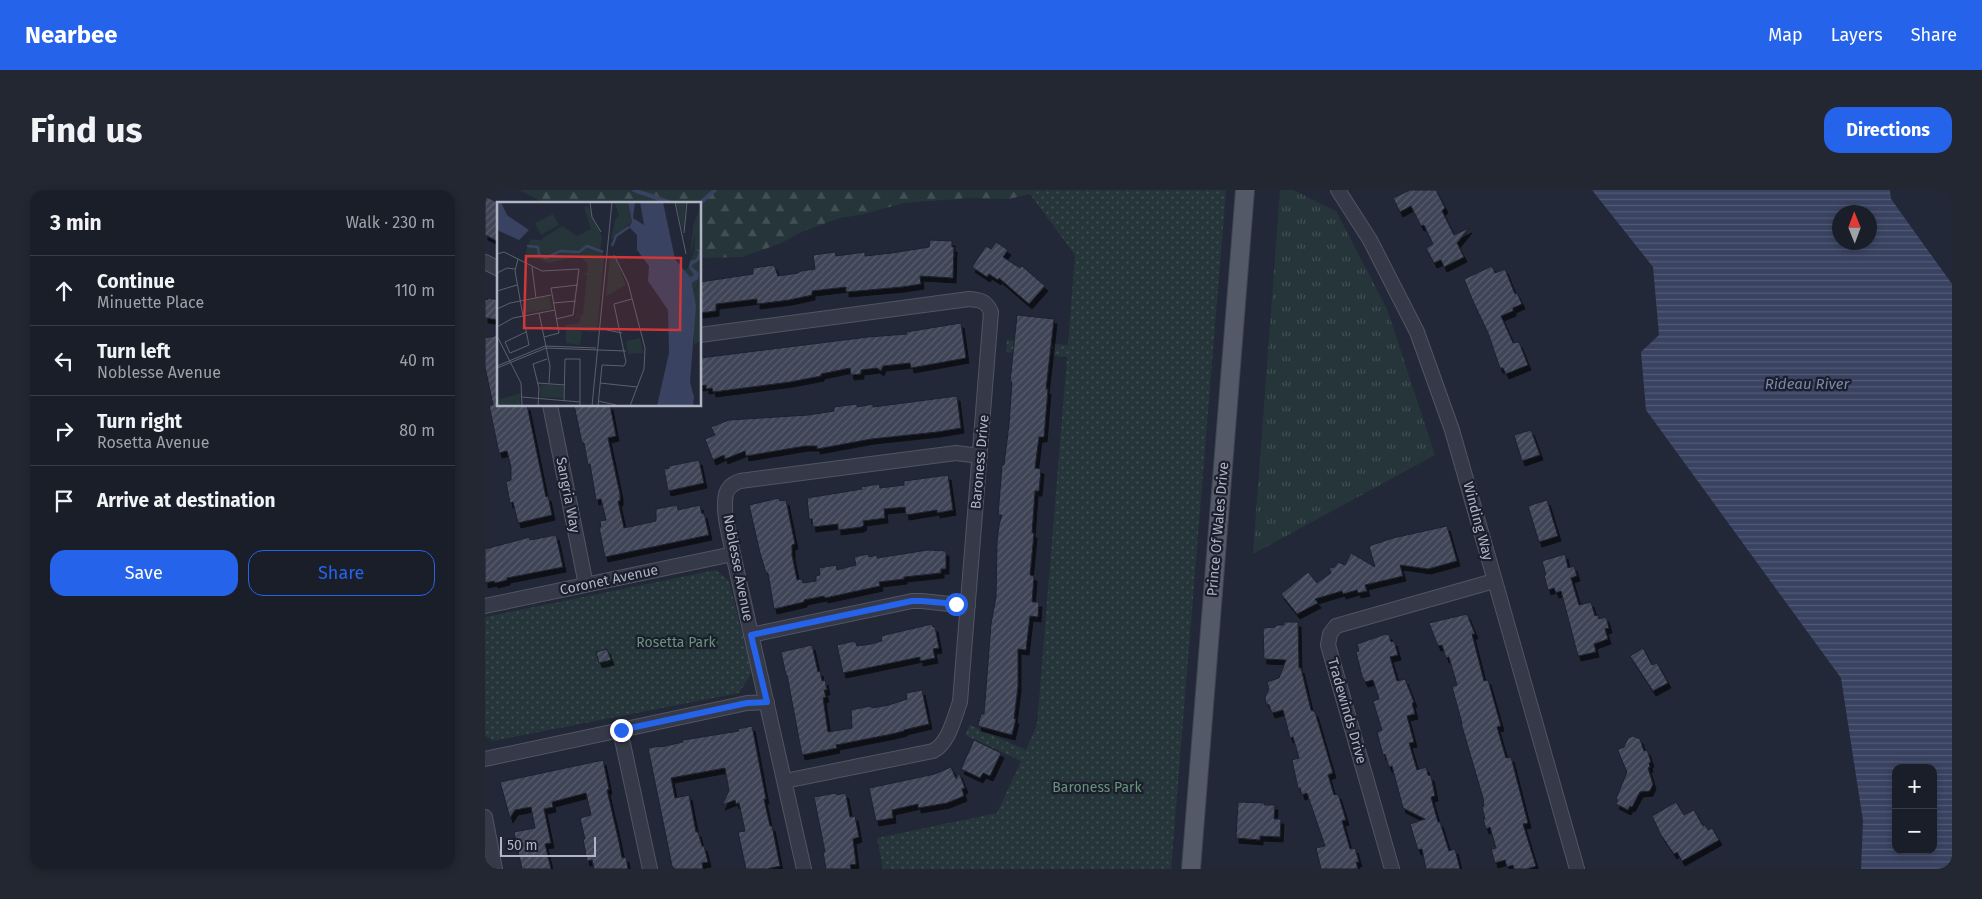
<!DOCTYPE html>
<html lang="en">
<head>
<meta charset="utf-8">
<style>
	body { margin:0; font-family:"Fira Sans",sans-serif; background:#232731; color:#f1f3f6 }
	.controls { position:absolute; right:15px; bottom:15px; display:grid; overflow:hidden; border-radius:10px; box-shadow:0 2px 8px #0003 }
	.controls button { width:45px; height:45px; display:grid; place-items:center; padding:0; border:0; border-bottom:1px solid #383c46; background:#1a1e29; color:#f1f3f6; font:25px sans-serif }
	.compass { position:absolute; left:1347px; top:15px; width:45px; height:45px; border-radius:50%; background:#1a1e29; box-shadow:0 2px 8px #0003; rotate:359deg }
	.scale { position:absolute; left:15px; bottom:12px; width:96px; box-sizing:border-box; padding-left:5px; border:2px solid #b0b5c4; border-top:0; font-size:14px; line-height:18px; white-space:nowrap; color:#b0b5c4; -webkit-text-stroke:4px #1b1f2d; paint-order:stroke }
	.stop { position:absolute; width:15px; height:15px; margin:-11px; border:4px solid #2563eb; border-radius:50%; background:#fff }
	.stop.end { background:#2563eb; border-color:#fff; box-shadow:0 1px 5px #0008 }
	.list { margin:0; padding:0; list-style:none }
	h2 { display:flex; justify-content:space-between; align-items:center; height:65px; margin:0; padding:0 20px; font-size:21px }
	h2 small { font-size:16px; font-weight:400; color:#9fa2a8 }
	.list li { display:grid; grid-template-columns:32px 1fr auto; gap:15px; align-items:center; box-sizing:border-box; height:70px; padding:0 20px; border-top:1px solid #383c46 }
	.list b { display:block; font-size:19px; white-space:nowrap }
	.list p { margin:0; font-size:16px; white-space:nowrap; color:#9fa2a8 }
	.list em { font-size:16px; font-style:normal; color:#9fa2a8 }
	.actions { display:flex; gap:10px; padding:15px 20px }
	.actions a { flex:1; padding:11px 0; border:1px solid #2563eb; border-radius:15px; text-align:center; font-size:18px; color:#2563eb }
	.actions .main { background:#2563eb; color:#fff }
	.icon { flex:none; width:28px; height:28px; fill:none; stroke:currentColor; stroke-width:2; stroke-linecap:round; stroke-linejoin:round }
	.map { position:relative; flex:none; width:1467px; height:679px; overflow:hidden; border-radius:15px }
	header { display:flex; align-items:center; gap:30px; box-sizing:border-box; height:70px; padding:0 25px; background:#2563eb; color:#fff }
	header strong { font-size:24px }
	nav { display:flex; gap:28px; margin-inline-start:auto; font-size:18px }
	.intro { display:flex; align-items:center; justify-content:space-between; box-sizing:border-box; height:120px; padding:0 30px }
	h1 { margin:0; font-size:35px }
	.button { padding:12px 22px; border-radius:15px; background:#2563eb; color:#fff; font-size:18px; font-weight:700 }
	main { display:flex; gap:30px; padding:0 30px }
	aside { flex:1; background:#1a1e29; border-radius:15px; box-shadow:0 2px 8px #0003 }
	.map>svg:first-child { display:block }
	.grass { fill:url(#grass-tufts) }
	.forest { fill:url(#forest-firs) }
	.park { fill:url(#park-dots) }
	.water { fill:url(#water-rules); fill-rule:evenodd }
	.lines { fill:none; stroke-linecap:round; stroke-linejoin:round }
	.stream { stroke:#394260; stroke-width:4 }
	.building { fill:url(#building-hatch); stroke:#1d212f; filter:url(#shadow) }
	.minor-casing { stroke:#505563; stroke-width:16 }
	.major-casing { stroke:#3f4351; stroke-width:20 }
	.minor { stroke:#363a48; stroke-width:14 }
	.major { stroke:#545968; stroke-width:18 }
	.route { stroke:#2563eb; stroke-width:6 }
	.labels { text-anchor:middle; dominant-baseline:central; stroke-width:4.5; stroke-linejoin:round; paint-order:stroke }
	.street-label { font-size:14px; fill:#b0b5c4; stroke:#1b1f2d }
	.park-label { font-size:14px; fill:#69937a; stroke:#1b1f2d }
	.water-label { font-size:15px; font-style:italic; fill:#7a86aa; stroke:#1b1f2d }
	.inset-river { fill:none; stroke:#394260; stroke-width:2.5 }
	.inset-road { fill:none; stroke:#5b606f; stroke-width:1 }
	.view { fill:#d23638; fill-opacity:0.15; stroke:#d23638; stroke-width:2.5 }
	.inset-edge { fill:none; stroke:#b0b5c4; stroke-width:2.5 }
</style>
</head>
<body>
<header>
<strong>Nearbee</strong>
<nav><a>Map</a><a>Layers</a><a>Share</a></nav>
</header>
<div class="intro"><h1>Find us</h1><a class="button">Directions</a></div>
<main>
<aside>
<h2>3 min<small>Walk · 230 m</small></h2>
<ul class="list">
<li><svg class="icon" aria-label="ahead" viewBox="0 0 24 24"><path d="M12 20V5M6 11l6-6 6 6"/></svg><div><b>Continue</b><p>Minuette Place</p></div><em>110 m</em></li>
<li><svg class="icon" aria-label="left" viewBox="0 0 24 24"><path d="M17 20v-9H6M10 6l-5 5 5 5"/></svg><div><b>Turn left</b><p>Noblesse Avenue</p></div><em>40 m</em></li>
<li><svg class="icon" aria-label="right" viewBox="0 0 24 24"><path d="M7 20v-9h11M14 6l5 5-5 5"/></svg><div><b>Turn right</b><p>Rosetta Avenue</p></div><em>80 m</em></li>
<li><svg class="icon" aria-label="arrive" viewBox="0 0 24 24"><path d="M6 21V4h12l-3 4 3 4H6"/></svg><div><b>Arrive at destination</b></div></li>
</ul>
<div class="actions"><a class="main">Save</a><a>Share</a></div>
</aside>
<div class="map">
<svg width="1467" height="679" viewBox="0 0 1467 679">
	<defs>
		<pattern id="grass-tufts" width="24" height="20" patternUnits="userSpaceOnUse" patternTransform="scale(1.25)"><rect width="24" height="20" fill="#253539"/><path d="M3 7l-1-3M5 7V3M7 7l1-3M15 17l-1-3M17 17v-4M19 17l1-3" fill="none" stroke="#425054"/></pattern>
		<pattern id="forest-firs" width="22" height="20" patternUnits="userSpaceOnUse" patternTransform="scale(1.25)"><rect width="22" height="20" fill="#253539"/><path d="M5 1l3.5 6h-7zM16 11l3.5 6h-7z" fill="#425054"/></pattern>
		<pattern id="park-dots" width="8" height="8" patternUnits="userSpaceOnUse" patternTransform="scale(1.25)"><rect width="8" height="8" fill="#253539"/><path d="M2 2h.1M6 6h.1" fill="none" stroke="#425054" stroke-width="1.8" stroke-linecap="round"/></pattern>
		<pattern id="water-rules" width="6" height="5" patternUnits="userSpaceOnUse" patternTransform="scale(1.25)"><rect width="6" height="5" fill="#394260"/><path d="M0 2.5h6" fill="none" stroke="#535b75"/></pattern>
		<pattern id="building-hatch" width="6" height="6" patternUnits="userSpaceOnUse" patternTransform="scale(1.25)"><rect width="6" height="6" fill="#3f4557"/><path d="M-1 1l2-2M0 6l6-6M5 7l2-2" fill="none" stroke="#585e6e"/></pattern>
		<filter id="shadow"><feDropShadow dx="3" dy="5" stdDeviation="0" flood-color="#0009"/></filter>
	</defs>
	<rect width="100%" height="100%" fill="#222837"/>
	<path class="grass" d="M 795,0 L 808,0 L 851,21 L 902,119 L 950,265 L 768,364 Z"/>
	<path class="forest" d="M 34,0 L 697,0 L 549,3 L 524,9 L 484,8 L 419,13 L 379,24 L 355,28 L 319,41 L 294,54 L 257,67 L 216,68 L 215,14 L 62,14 Z"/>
	<path class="park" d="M 542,0 L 741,0 L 686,679 L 398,679 L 392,648 L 512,623 L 536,571 L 480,545 L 485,535 L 541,560 L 552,535 L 582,167 L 521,162 L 522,150 L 583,155 L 590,65 Z
		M 231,380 L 244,391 L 267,482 L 254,503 L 8,551 L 0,546 L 0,427 Z"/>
	<path class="water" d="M 1107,0 L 1405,0 L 1406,9 L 1467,94 L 1467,679 L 1376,679 L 1378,631 L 1356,488 L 1161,220 L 1156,162 L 1174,145 L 1168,77 ZM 1354,22 L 1384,22 L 1384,52 L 1354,52 ZM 1411,578 L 1448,578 L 1448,660 L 1411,660 Z"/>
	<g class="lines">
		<path class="stream" d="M 149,0 L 189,14
			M 214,14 L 230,0"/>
	</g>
	<path class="building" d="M 925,0 L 951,0 L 960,18 L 957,21 L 969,45 L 984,38 L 972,53 L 979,67 L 959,77 L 956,70 L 949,73 L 941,58 L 948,54 L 939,35 L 936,36 L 926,16 L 915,22 L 908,8 Z
		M 0,6 L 14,13 L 14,52 L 0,45 Z
		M 445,50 L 467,51 L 467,57 L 469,57 L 468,88 L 435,86 L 436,94 L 417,97 L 361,102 L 361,97 L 327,101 L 327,105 L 304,110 L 272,114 L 272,109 L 231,114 L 231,121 L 215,123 L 215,92 L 268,84 L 268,78 L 289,75 L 293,86 L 313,83 L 316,81 L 330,79 L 328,65 L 350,62 L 351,66 L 380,62 L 380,66 L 407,63 L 444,57 Z
		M 511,52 L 523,60 L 518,67 L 535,78 L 537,76 L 560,96 L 544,114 L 514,88 L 513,90 L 504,84 L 502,87 L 487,77 L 501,56 L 506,59 Z
		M 1007,76 L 1010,83 L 1020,79 L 1030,104 L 1032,103 L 1037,114 L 1028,118 L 1028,121 L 1016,126 L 1028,153 L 1034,152 L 1043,175 L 1021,184 L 1018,178 L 1015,178 L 1003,143 L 987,109 L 979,89 Z
		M 3,108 L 14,110 L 14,130 L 0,128 L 0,109 L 3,110 Z
		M 532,125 L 569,129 L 561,199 L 563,199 L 559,247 L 554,247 L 550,278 L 556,279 L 554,301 L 550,301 L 547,343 L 549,343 L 545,385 L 549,386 L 547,412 L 554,412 L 553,427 L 545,426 L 541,460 L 533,459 L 533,496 L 529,529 L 531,529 L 527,545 L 493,536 L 496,524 L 499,524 L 506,434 L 511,407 L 512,352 L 514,335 L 517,325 L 513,325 L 516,288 L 517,275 L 519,275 L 524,234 L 527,192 L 525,192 Z
		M 476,133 L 481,168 L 426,178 L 425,173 L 398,176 L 396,181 L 392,178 L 376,180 L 376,184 L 366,185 L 365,178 L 336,184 L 336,186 L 305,192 L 228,202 L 227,198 L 221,199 L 221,195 L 215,196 L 215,168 L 383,147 L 422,144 L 421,142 Z
		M 14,145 L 14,215 L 42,215 L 61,307 L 63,306 L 67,325 L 33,333 L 28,312 L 25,313 L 21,292 L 26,290 L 26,277 L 22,261 L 14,263 L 4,215 L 8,215 L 0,177 L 0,148 Z
		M 472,206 L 476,238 L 452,242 L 386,249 L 332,259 L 332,256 L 320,256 L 261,266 L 260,261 L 240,269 L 239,265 L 228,270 L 220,249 L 230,245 L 226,237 L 244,230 L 323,225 L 349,221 L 349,217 L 372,214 L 372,217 L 388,214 L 388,217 Z
		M 89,215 L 125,215 L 131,246 L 123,248 L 135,304 L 135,311 L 133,311 L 139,338 L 171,331 L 171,319 L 192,315 L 193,320 L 215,315 L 217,324 L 219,323 L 224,345 L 120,367 L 114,337 L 116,337 L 115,331 L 121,330 L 116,309 L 111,310 L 105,274 L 103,275 L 99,253 L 97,253 Z
		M 1046,240 L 1055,265 L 1037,271 L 1029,245 Z
		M 214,270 L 219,293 L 183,301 L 179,279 L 184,278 L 184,276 Z
		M 463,285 L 468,320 L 452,323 L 452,320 L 421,325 L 420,317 L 399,319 L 400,328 L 378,331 L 379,335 L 376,337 L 353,340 L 353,334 L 328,337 L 327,329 L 324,329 L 322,308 L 377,299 L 376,297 L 394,294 L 395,298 L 419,295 L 419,291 Z
		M 294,308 L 295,311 L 301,310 L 310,354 L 307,355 L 307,365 L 312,390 L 317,389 L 318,393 L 331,391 L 331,386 L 335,385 L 334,378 L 351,375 L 352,380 L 371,375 L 369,367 L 383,364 L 384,367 L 392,365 L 392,368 L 443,360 L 461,361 L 461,379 L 456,379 L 456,383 L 419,387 L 419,389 L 394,392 L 395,396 L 340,408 L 339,406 L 319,410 L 319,412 L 289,419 L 283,383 L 281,383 L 275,363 L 264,315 Z
		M 1062,310 L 1073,346 L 1054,352 L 1043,316 Z
		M 962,336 L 972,371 L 943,379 L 915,375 L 918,386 L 880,395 L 882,401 L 873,403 L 872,400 L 858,404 L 857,401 L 830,409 L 833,413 L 812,424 L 796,404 L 823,382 L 832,393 L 846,383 L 844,378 L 850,377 L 853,372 L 860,375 L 866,363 L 890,377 L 884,356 L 908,348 Z
		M 71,345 L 78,377 L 22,388 L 22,390 L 10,393 L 9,391 L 0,393 L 0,359 L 45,347 L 45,350 Z
		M 1080,364 L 1083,378 L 1089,376 L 1092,386 L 1086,388 L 1094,415 L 1106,412 L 1110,426 L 1113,425 L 1114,429 L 1121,427 L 1124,438 L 1120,439 L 1123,449 L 1109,454 L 1111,462 L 1093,466 L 1076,401 L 1071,403 L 1069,398 L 1063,400 L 1059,385 L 1061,385 L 1057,371 Z
		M 982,424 L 990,444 L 987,444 L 999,491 L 1003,490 L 1016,536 L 1012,537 L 1021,568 L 1026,567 L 1043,633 L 1038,634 L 1051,676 L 1042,679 L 1029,679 L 1028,675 L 1022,677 L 1020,670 L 1010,673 L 1006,659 L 1011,658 L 1005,637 L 1001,639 L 998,629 L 1000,629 L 997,617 L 999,616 L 998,608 L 976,533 L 977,533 L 967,497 L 972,495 L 964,467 L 961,468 L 957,455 L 953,456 L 944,433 Z
		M 799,432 L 813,432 L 814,478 L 816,478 L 826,520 L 830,522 L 848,583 L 843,585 L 849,605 L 853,604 L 861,630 L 857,631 L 865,659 L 870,658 L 874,672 L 871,672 L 873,679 L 836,679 L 831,658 L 840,656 L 822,603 L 817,605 L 815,598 L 813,598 L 807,570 L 814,568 L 808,547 L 805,548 L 798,520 L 787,523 L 784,515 L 781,513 L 780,507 L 784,499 L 782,492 L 794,488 L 801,470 L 779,469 L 778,438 L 790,437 L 792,435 L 799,435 Z
		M 447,434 L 448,437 L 450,437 L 454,458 L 448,459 L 450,468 L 435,471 L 435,467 L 358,483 L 352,455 L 370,451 L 372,456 L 386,454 L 397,451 L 396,446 Z
		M 901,444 L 904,445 L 906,452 L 909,451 L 913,465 L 905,467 L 912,491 L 920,489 L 929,512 L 927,513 L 930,524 L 922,526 L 929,552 L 924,553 L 932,580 L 941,577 L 943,585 L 946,586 L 950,606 L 946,607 L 953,632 L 955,632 L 964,661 L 970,659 L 975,679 L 941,679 L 937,659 L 933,660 L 925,634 L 940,629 L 918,618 L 907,576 L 904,577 L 900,564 L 898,565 L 892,542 L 897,540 L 888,511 L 894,509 L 888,490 L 880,492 L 877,486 L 871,462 L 874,461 L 872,454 Z
		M 327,455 L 333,482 L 335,481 L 337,491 L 340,490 L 342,500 L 339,500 L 341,507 L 338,508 L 343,542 L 367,538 L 366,520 L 386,516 L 387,518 L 404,515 L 422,509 L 421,503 L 437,500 L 444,534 L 419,540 L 419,541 L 407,544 L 351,555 L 352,558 L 317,565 L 302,485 L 301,485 L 296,462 Z
		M 1158,458 L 1167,475 L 1172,473 L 1183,493 L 1168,501 L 1145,466 Z
		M 122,459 L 126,470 L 114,473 L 111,462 Z
		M 267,536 L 281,609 L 279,609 L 285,636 L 287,636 L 295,676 L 282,679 L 261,679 L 253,642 L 260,641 L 254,613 L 251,614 L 250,610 L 237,615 L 244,601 L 240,578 L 186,588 L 190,608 L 204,605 L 211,642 L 213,642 L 217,656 L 219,656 L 223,672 L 217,673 L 218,679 L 190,679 L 187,676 L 163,558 L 176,556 L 176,557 L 198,552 L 198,550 L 254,541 L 253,539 Z
		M 1148,546 L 1155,549 L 1159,561 L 1162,560 L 1166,572 L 1164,573 L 1165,577 L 1163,578 L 1168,594 L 1165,601 L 1155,602 L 1147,617 L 1145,616 L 1143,620 L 1131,614 L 1133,610 L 1131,609 L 1142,582 L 1133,561 L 1134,559 L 1139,557 L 1143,548 Z
		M 489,550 L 516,563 L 505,586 L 498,583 L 495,588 L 476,579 Z
		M 118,570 L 124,599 L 122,600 L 134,652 L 137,668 L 141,667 L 143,679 L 109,679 L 107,670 L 102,671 L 98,649 L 100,649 L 95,628 L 106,625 L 101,603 L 67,612 L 68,617 L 59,619 L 66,653 L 60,654 L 66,679 L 37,679 L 29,642 L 50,638 L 46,617 L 30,620 L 25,628 L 15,592 Z
		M 466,577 L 471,589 L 474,583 L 480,598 L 477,599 L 479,606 L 462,613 L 433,618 L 433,614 L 407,620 L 408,628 L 391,631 L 384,598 L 450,584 Z
		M 351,603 L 352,605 L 360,603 L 361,605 L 365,627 L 370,626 L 374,647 L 368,649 L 371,674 L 365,675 L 366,679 L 341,679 L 338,662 L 340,662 L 329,607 Z
		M 753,612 L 780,613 L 779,615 L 790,615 L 789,629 L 796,629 L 795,647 L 775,646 L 775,650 L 751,648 Z
		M 1191,612 L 1199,625 L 1209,620 L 1218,636 L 1220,635 L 1223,640 L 1227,638 L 1234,650 L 1197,671 L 1192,662 L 1189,664 L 1176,645 L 1167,626 Z"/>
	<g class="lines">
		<g class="minor-casing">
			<path id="minor" d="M 853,0 L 885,50 L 932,142 L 967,240 L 1092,679
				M 0,72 L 14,79
				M 215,145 L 484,109 C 496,110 501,111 506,122 L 475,512 C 469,528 464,553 448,561 L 300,591
				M 65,215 L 101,395
				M 0,416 L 248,364
				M 266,445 L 427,411 L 437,411 L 483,416
				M 135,540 L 165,679
				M 0,569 L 262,513 L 282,512
				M 0,627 L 10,679
				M 319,679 L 248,364 C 245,346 237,322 241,304 C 243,297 249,293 255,291 L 471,263 L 495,266
				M 907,679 L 843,455 L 845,444 L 851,436 L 1009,391"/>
		</g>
		<g class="major-casing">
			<path id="major" d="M 706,679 L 760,0"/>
		</g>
		<use href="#minor" class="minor"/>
		<use href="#major" class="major"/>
	</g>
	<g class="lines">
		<path class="route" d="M 136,540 L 262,513 L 282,512 L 266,445 L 427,411 L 437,411 L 471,414"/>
	</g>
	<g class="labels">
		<g class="street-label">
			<text transform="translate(495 272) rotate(-85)">Baroness Drive</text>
			<text transform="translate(83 305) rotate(79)">Sangria Way</text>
			<text transform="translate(993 331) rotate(75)">Winding Way</text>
			<text transform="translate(733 339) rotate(-85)">Prince Of Wales Drive</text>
			<text transform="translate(253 378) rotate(79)">Noblesse Avenue</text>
			<text transform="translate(124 390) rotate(-12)">Coronet Avenue</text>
			<text transform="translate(862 521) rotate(74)">Tradewinds Drive</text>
		</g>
		<g class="park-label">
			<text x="191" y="452">Rosetta Park</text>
			<text x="612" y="597">Baroness Park</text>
		</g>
		<g class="water-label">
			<text x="1322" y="194">Rideau River</text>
		</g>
	</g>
	<g transform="translate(12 12)">
		<rect width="204" height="204" fill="#222837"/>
		<path d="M 113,54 L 119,58 L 129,83 L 109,94 Z" fill="#253539"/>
		<path d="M 117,0 L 131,0 L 135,20 L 114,38 L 118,18 L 122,13 ZM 204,3 L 204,34 L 198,32 L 193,57 L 196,24 ZM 91,4 L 105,35 L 102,56 L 73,56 L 51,61 L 28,51 L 34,37 L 43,38 L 65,24 L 80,34 L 94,27 L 87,5 ZM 204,77 L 204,139 L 197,143 L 197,91 Z" fill="#253539"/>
		<path d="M 198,32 L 204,34 L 203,77 L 197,91 L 195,80 L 185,69 L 190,67 L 197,50 Z" fill="#253539"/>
		<path d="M 189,0 L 186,30 L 179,1 ZM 91,49 L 105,51 L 107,55 L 100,130 L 85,129 L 83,143 L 69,141 L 69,123 L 82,121 L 84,115 L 79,111 L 85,114 L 86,111 L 90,73 L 84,72 L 90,71 L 91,62 L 82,53 ZM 52,94 L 55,107 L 28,111 L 27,99 ZM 143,136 L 146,151 L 131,152 L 129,139 ZM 44,182 L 66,184 L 66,196 L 43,195 ZM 24,191 L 23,204 L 0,204 L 0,198 Z" fill="#253539"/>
		<path d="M 56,12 L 62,23 L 44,33 L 38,21 Z" fill="#253539"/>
		<path d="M 0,0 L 4,0 L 10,13 L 32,28 L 22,38 L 0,28 ZM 131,0 L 138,0 L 136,16 L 147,23 L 143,0 L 166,0 L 178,57 L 193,75 L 197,73 L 192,66 L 193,59 L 199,57 L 202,50 L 198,47 L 204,48 L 204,57 L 194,64 L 202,71 L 201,77 L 195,81 L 199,104 L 193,180 L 197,195 L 196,204 L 160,204 L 172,151 L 171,108 L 151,79 L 152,64 L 140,48 L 140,33 L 132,25 L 135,20 Z" fill="#394260"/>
		<path class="inset-river" d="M 30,44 L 41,45 L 42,53 L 49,56 L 63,49 L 82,50 L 90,44 L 106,50M 115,44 L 119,34 L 132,25"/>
		<path class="inset-road" d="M 93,0 L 95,15 L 104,30M 178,0 L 189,52M 187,31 L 190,0M 0,52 L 7,50 L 45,69 L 82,67 L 76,113 L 59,117M 117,53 L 131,81 L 148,146 L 147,167 L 133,204M 21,57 L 18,69 L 26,114 L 32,143 L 13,151 L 8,140 L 29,130M 35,65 L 39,96M 0,71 L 10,66 L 18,67M 0,89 L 20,83M 56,101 L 79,99M 0,107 L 13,101 L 54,93M 42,111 L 53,164 L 52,181M 0,125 L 16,116 L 58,108M 110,128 L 125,131M 0,134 L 24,181 L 25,204M 47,135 L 62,131 L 54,86 L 81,83M 0,164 L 48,144 L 99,146M 0,166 L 49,146 L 129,149M 41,181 L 68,183M 103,181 L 140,185M 25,195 L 83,200M 67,199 L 68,157 L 83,157 L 83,204M 101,199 L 119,203M 41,204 L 42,186 L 36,162 L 50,157M 95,204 L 115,0M 101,204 L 105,163 L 127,164 L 129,160 L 117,102 L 135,97"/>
		<path class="view" d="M 29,54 L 184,56 L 183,128 L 27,126 Z"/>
		<rect width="204" height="204" class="inset-edge"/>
	</g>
</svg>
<div class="controls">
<button>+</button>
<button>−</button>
</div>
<svg class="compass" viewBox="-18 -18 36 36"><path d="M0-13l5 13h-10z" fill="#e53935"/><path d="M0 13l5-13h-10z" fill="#9fa2a8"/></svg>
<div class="scale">50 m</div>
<div class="stop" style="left:471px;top:414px"></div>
<div class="stop end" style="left:136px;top:540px"></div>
</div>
</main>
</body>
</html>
